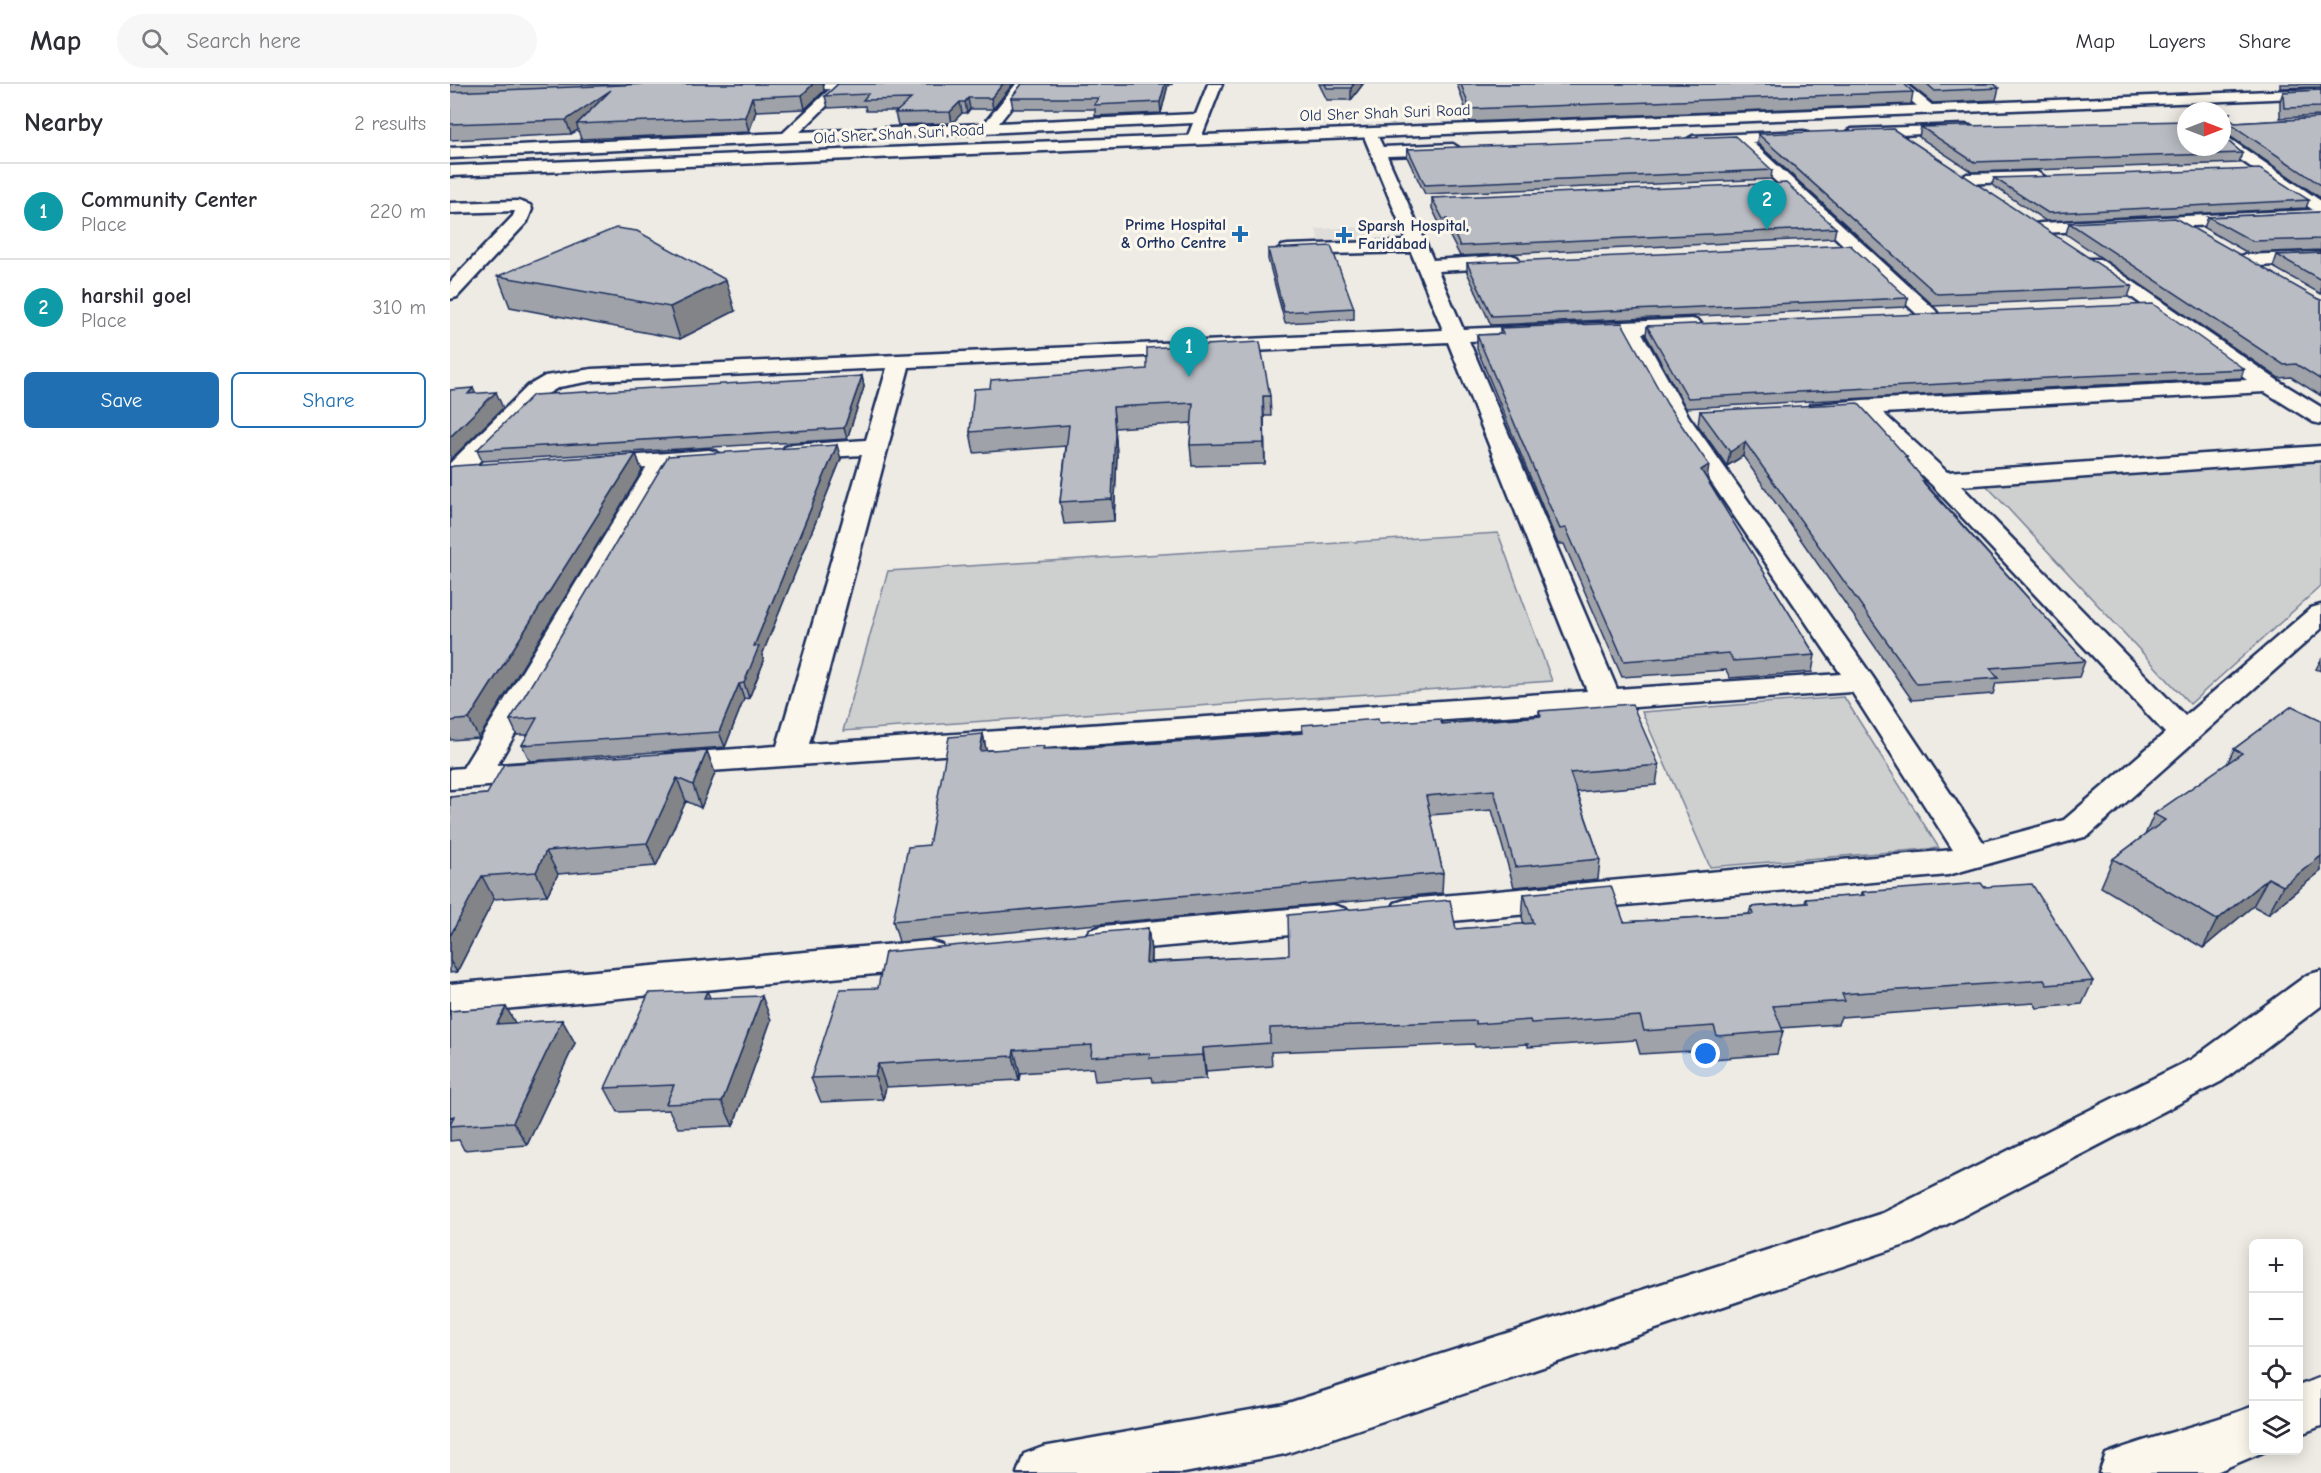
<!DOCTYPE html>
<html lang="en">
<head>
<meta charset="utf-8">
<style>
	body { margin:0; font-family:"Comic Neue",sans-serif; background:#f7f7f7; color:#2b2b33 }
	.controls { position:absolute; right:18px; bottom:18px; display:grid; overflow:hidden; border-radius:9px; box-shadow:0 3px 15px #0003 }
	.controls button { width:54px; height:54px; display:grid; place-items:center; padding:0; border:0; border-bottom:2px solid #e1e1e2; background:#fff; color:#2b2b33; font:30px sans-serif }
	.compass { position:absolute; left:1727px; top:18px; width:54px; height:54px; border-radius:50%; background:#fff; box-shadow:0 3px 15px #0003; rotate:90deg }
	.you { position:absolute; left:1256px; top:970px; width:21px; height:21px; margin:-15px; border:4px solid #fff; border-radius:50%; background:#1a73e8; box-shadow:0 0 0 9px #1a73e833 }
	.badge { display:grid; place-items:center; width:39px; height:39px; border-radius:50%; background:#1f6fb2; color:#fff; font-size:20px; font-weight:700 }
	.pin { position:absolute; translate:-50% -50px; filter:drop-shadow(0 2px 3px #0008) }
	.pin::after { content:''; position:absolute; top:32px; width:21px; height:18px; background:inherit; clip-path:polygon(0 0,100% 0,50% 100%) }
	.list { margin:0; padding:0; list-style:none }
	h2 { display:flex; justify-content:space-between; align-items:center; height:78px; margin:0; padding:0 24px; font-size:26px }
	h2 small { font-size:20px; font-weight:400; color:#7c7c81 }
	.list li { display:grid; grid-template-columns:39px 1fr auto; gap:18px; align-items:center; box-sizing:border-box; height:96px; padding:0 24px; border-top:2px solid #e1e1e2 }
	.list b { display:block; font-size:22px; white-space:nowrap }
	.list p { margin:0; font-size:20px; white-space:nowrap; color:#7c7c81 }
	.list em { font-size:20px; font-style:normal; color:#7c7c81 }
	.actions { display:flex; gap:12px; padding:18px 24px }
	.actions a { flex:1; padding:14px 0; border:2px solid #1f6fb2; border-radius:9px; text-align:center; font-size:21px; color:#1f6fb2 }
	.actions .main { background:#1f6fb2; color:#fff }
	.icon { flex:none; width:33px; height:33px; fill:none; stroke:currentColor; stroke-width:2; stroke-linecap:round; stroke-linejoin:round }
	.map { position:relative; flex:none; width:1871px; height:1389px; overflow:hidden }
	header { display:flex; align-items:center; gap:36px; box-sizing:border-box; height:84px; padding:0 30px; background:#fff; border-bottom:2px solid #e1e1e2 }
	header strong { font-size:28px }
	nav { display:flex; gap:33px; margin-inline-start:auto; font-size:21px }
	.search { width:420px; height:54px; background:#f7f7f7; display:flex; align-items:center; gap:15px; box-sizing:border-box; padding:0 21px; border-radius:33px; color:#7c7c81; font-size:22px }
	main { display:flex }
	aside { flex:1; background:#fff }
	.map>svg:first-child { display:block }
	.built { fill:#deddda }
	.green { fill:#cecfcf; stroke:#747f96; stroke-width:1.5 }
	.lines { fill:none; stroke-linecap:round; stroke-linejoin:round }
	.street-casing { stroke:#1b2f5e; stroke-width:5 }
	.secondary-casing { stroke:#1b2f5e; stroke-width:5 }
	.highway-casing { stroke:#1b2f5e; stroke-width:5 }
	.street { fill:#fbf7ec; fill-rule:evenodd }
	.secondary { fill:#fbf7ec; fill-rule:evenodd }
	.highway { fill:#fbf7ec; fill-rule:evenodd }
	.wall { fill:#9fa2a8; stroke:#1b2f5e; stroke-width:1.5 }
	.shaded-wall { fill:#828488; stroke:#1b2f5e; stroke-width:1.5 }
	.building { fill:#b9bcc3; stroke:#1b2f5e; stroke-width:1.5 }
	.poi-dot { fill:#1f6fb2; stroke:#fbf7ec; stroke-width:2 }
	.labels { text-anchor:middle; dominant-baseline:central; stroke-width:6; stroke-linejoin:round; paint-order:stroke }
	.far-street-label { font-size:16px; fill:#1b2f5e; stroke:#fbf7ec }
	.far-poi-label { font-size:16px; font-weight:bold; fill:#1b2f5e; stroke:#fbf7ec; text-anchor:end }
</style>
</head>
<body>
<header>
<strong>Map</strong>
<div class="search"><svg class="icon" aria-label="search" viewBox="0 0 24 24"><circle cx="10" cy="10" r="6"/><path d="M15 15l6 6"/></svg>Search here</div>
<nav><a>Map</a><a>Layers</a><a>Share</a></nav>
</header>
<main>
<aside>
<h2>Nearby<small>2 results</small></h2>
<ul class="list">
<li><span class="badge" style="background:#0f9aa8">1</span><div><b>Community Center</b><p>Place</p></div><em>220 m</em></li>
<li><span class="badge" style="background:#0f9aa8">2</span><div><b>harshil goel</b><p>Place</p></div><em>310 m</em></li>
</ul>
<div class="actions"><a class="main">Save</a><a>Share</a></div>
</aside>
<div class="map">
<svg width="1871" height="1389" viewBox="0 0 1871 1389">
	<rect width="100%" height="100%" fill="#eeebe4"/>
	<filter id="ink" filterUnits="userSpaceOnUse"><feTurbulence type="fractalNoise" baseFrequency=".0167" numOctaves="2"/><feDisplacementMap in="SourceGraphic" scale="12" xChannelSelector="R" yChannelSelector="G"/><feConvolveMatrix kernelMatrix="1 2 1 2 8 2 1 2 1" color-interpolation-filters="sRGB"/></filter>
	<g filter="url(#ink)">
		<path class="built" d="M 917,143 L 922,157 L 869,159 L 866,145 Z"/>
		<path class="green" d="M 1871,377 L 1871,502 L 1740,620 L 1536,401 Z
			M 1048,449 L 1102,597 L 393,647 L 438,487 Z
			M 1394,613 L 1489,764 L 1260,783 L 1192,628 Z"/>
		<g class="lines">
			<g class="street-casing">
				<path id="street" d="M 325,0 L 399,0 L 350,48 L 534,40 L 566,0 L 580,0 L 549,39 L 746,30 L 758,0 L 772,0 L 751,54 L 744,58 L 737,54 L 743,39 L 0,74 L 0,64 L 333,49 L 380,5 L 329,7 L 322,3 Z
					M 1414,0 L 1456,0 L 1488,26 L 1481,30 L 1476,29 L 1445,4 L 1421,4 Z
					M 1515,41 L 1520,42 L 1522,45 L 1520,48 L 1402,53 L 1395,49 L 1402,45 Z
					M 920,46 L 925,47 L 933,63 L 1003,60 L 1011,65 L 1003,70 L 937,72 L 983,176 L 1061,171 L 1067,173 L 1070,177 L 1067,181 L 1061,183 L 988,187 L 1013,245 L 1242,235 L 1249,237 L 1252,241 L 1249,245 L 1242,247 L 1192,249 L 1239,333 L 1422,592 L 1533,758 L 1614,736 L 1715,649 L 1482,401 L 1408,331 L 1368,333 L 1360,331 L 1357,326 L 1360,321 L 1413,316 L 1797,296 L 1634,179 L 1636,175 L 1650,175 L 1827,296 L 1871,323 L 1871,340 L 1863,338 L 1815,308 L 1433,329 L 1497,388 L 1871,362 L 1871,376 L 1511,402 L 1735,632 L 1861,524 L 1871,521 L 1871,545 L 1638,752 L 1498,791 L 958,841 L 945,837 L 940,828 L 945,819 L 958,815 L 1503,766 L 1402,608 L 217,690 L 205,687 L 201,680 L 205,673 L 217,670 L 327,662 L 412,371 L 343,375 L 335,373 L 331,368 L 335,363 L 343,361 L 416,356 L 437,284 L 142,297 L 109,303 L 94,312 L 9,398 L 0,400 L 0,379 L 78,302 L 95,292 L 142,285 L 993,246 L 961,168 L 838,171 L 832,170 L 829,166 L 832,162 L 838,161 L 957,157 L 913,50 ZM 1172,250 L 1217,333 L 1391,590 L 1167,605 L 1019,257 ZM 998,258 L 1137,607 L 359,660 L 459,283 Z
					M 1354,47 L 1361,51 L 1359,54 L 1302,58 L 1485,226 L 1488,230 L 1485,234 L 1471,234 L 1285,59 L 1243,60 L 1236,56 L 1243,52 Z
					M 1772,52 L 1777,53 L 1871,117 L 1871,136 L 1591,149 L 1585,148 L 1582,144 L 1585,140 L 1591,139 L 1863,126 L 1772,63 Z
					M 1587,88 L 1595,93 L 1593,96 L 1517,100 L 1509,95 L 1517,90 Z
					M 68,117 L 80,121 L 82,125 L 77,138 L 7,213 L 0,215 L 0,198 L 63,132 L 65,127 L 0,129 L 0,119 Z
					M 1871,168 L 1871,178 L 1793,183 L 1787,181 L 1784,177 L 1787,173 L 1793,171 Z
					M 259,366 L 267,368 L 271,373 L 267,378 L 221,382 L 47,681 L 91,678 L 103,681 L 107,688 L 103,695 L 91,698 L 0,705 L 0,685 L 13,684 L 196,384 L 143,387 L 134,385 L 131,380 L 134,375 Z
					M 883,821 L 896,825 L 901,834 L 896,843 L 883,847 L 653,868 L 640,864 L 634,855 L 640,846 L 653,842 Z
					M 479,857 L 492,861 L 498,871 L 492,881 L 479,885 L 0,930 L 0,900 Z"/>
			</g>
			<g class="secondary-casing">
				<path id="secondary" d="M 1871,5 L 1871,13 L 0,92 L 0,82 Z
					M 1871,887 L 1871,922 L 1772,997 L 1461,1159 L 835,1370 L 734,1389 L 567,1389 L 574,1370 L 593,1363 L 835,1320 L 1433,1129 L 1742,975 L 1857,891 Z"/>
			</g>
			<g class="highway-casing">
				<path id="highway" d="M 1871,1293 L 1871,1342 L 1848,1351 L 1848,1302 Z
					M 1804,1322 L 1804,1366 L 1818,1366 L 1764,1389 L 1649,1389 L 1656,1370 C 1704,1351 1755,1341 1804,1322 Z"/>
			</g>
			<use href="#street" class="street"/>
			<use href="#secondary" class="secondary"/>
			<use href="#highway" class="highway"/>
		</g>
		<path class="wall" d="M 0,0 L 373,0 L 374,7 L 355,25 L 306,27 L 299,48 L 131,55 L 128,46 L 121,50 L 0,56 Z
			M 388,0 L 563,0 L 543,25 L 520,25 L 517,29 L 512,29 L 502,39 L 448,41 L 445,29 L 448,27 L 416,27 L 415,22 L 378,24 L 375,12 Z
			M 572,0 L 723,0 L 718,1 L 711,29 L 645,32 L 645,25 L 563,25 L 561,14 Z
			M 869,0 L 913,0 L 901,16 L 877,16 Z
			M 1007,0 L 1454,0 L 1463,8 L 1461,20 L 1020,38 Z
			M 1459,0 L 1544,0 L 1549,4 L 1546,16 L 1483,19 Z
			M 1830,0 L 1871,0 L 1871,3 L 1830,4 Z
			M 1871,6 L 1871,32 L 1830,34 L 1830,17 L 1833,8 Z
			M 1772,29 L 1780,29 L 1778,34 L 1785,39 L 1871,34 L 1871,114 L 1778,51 L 1773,51 L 1773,53 L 1792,69 L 1789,79 L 1522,88 L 1469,53 L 1471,43 L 1736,63 Z
			M 1308,50 L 1682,202 L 1678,213 L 1484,222 L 1307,59 Z
			M 958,65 L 1322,86 L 1321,95 L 975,110 L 957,73 Z
			M 1544,94 L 1859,116 L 1856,124 L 1596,137 L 1542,101 Z
			M 982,114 L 1386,144 L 1384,154 L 1010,172 L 996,145 L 992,145 L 982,124 Z
			M 1871,128 L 1871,166 L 1798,169 L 1754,144 L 1758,133 Z
			M 1619,139 L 1871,216 L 1871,312 L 1841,293 L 1829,294 L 1616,150 Z
			M 818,165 L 904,224 L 904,235 L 835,239 L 818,175 Z
			M 1871,169 L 1871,210 L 1823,183 L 1827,171 Z
			M 1017,179 L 1458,214 L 1456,223 L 1041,241 L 1017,188 Z
			M 48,192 L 285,227 L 230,255 L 60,223 Z
			M 1197,242 L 1794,285 L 1791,294 L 1632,302 L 1236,324 L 1196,251 Z
			M 1050,244 L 1257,396 L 1365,571 L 1362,588 L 1280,594 L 1276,586 L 1172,593 L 1114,460 L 1108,460 L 1096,431 L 1027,265 L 1027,251 L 1050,250 Z
			M 412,292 L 414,303 L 397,355 L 32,377 L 27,366 Z
			M 540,304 L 820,312 L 821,332 L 814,332 L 815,380 L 742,382 L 740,361 L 742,339 L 665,344 L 667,370 L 664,437 L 614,440 L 610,418 L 616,362 L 524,369 L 520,348 Z
			M 1250,327 L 1457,373 L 1456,375 L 1475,397 L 1475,399 L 1635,577 L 1629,593 L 1546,599 L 1543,610 L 1462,616 L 1293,372 L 1277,382 L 1248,341 Z
			M 186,370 L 192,387 L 29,654 L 0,656 L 0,383 Z
			M 391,375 L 312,571 L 314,577 L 299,614 L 294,615 L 275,663 L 80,677 L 72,661 L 78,651 L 67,651 L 60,636 Z
			M 1871,576 L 1871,587 L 1866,585 Z
			M 1842,622 L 1871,787 L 1818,830 L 1803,822 L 1753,864 L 1651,803 L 1663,775 L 1695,751 L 1704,730 L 1777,680 L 1784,665 Z
			M 1089,627 L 1209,681 L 1206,701 L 1127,708 L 1150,775 L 1148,795 L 1064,803 L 1042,726 L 980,731 L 993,789 L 992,809 L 449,858 L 443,837 L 533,650 L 536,666 L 634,664 L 852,649 L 852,641 L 929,639 L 992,640 L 1089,632 Z
			M 257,667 L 265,689 L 251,724 L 236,717 L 206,782 L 108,790 L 97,811 L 44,815 L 7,888 L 0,889 L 0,713 L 37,710 Z
			M 1534,803 L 1643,897 L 1632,920 L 1587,924 L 1584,919 L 1391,933 L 1388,940 L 1331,944 L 1333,947 L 1327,970 L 1262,975 L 1259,966 L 1190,970 L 1186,956 L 1078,963 L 1078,960 L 1025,963 L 1024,960 L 821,968 L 822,982 L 756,987 L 756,995 L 703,998 L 702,993 L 645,997 L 643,984 L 570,989 L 569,996 L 436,1003 L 433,1015 L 371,1018 L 361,994 L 428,904 L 698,844 L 701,867 L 701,878 L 839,871 L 1006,845 L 1074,840 L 1072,833 L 1074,810 L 1174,838 L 1299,830 L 1301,823 L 1355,819 L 1356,815 L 1411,812 L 1412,808 Z
			M 261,914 L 321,936 L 283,1042 L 228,1044 L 219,1026 L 168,1028 L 155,1004 Z
			M 56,923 L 65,939 L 112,936 L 125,959 L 77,1061 L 14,1066 L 9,1056 L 0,1057 L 0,927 Z"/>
		<path class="shaded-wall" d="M 363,0 L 373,0 L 374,7 L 355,25 L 352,11 Z
			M 553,0 L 563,0 L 543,25 L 541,14 Z
			M 715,0 L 718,0 L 711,29 L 710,18 Z
			M 904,0 L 913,0 L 901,16 L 901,4 Z
			M 161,6 L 127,40 L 128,46 L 121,50 L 116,36 Z
			M 302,13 L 306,27 L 299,48 L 295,33 Z
			M 518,14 L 520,25 L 517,29 L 515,18 Z
			M 510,18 L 512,29 L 502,39 L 500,28 Z
			M 276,196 L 285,227 L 230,255 L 220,223 Z
			M 412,292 L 414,303 L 397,355 L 394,344 Z
			M 23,304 L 30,320 L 18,310 Z
			M 46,308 L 53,324 L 0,376 L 0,353 Z
			M 813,312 L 814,332 L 815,380 L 814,359 Z
			M 663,323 L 667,370 L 664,437 L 662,415 Z
			M 1295,358 L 1293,372 L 1277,382 L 1280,368 Z
			M 387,361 L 391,375 L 312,571 L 314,577 L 299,614 L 294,599 L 304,562 Z
			M 186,370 L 192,387 L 29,654 L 19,635 Z
			M 1259,381 L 1257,396 L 1251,386 Z
			M 289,600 L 294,615 L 275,663 L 269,648 Z
			M 533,650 L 537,670 L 530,667 Z
			M 257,667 L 265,689 L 251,724 L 243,701 Z
			M 227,694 L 236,717 L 206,782 L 197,759 Z
			M 96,767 L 108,790 L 97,811 L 86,788 Z
			M 1871,772 L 1871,787 L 1818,830 L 1833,802 Z
			M 32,792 L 44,815 L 7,888 L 0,877 L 0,852 Z
			M 1818,794 L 1803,822 L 1753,864 L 1767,836 Z
			M 698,844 L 701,867 L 699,902 L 696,879 Z
			M 257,907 L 268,930 L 254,914 Z
			M 312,912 L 321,936 L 283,1042 L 272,1018 Z
			M 56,923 L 69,946 L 47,940 Z
			M 112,936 L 125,959 L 77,1061 L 63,1038 Z
			M 753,964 L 756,987 L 756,995 L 753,971 Z
			M 564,966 L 570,989 L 569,996 L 563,972 Z
			M 428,980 L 436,1003 L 433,1015 L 425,992 Z"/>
		<path class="building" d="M 196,0 L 363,0 L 352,11 L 302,13 L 295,33 L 127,40 L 161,6 L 116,36 L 0,40 L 0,8 Z
			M 388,0 L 553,0 L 541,14 L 518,14 L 515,18 L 510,18 L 500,28 L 445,29 L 461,15 L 413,16 L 418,10 L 375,12 Z
			M 572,0 L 715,0 L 710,18 L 644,21 L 648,14 L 561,14 Z
			M 875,0 L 904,0 L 901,4 L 877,4 Z
			M 1011,0 L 1454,0 L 1463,8 L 1020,25 Z
			M 1477,0 L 1544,0 L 1549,4 L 1485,7 Z
			M 1871,6 L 1871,23 L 1834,24 L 1833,8 Z
			M 1772,29 L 1780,29 L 1776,33 L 1785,39 L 1871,34 L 1871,101 L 1782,41 L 1774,41 L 1773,53 L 1792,69 L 1524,78 L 1471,43 L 1736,37 L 1736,63 L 1772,63 Z
			M 1443,45 L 1682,202 L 1487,210 L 1308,50 Z
			M 1285,52 L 1322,86 L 975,101 L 958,65 Z
			M 1810,85 L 1859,116 L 1598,129 L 1544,94 Z
			M 1336,99 L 1386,144 L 1010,162 L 997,135 L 993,135 L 982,114 Z
			M 1871,128 L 1871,155 L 1802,157 L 1758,133 Z
			M 1725,134 L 1868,215 L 1871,216 L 1871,296 L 1846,280 L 1834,281 L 1619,139 Z
			M 166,144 L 187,147 L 276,196 L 220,223 L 48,192 Z
			M 1400,161 L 1458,214 L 1042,232 L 1017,179 Z
			M 881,162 L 904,224 L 834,228 L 818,165 Z
			M 1871,169 L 1871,196 L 1827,171 Z
			M 1703,220 L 1794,285 L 1635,292 L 1238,314 L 1197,242 Z
			M 1172,239 L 1217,320 L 1259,381 L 1251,386 L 1365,571 L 1283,577 L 1279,569 L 1174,577 L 1116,444 L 1110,445 L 1097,416 L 1027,251 L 1053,250 L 1050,244 Z
			M 810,258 L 820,312 L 813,312 L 814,359 L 740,361 L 743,319 L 663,323 L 665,349 L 662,415 L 610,418 L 619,341 L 520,348 L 524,305 L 540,304 L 541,296 L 697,285 L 697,264 Z
			M 412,292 L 394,344 L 27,366 L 83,311 Z
			M 23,304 L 18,310 L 46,308 L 0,353 L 0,306 Z
			M 1408,319 L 1457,373 L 1455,373 L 1475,397 L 1472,397 L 1635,577 L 1540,584 L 1548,594 L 1467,600 L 1295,358 L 1280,368 L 1250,327 Z
			M 387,361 L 304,562 L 309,562 L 294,599 L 289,600 L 269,648 L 72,661 L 87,634 L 60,636 L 218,372 Z
			M 186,370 L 19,635 L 0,637 L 0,383 L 4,382 Z
			M 1182,620 L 1209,681 L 1120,689 L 1150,775 L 1065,783 L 1044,706 L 976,712 L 993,789 L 443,837 L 458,763 L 479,761 L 499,653 L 533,650 L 530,667 L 594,662 L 593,665 L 634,664 L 853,649 L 852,641 L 928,635 L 929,639 L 990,635 L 992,640 L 1091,632 L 1089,627 Z
			M 1842,622 L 1871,636 L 1871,772 L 1833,802 L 1818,794 L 1767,836 L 1663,775 L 1715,736 L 1704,730 L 1792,669 L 1784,665 Z
			M 257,667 L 243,701 L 227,694 L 197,759 L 96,767 L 86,788 L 32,792 L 0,852 L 0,713 L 37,710 L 54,680 Z
			M 1531,799 L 1534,803 L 1582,800 L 1643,897 L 1597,901 L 1594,896 L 1392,910 L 1395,917 L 1323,922 L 1333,947 L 1267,952 L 1264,942 L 1194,947 L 1190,932 L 1081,939 L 1080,936 L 1026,940 L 1026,937 L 820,944 L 820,959 L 753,964 L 753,971 L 699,974 L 700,969 L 641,973 L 642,961 L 564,966 L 563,972 L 428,980 L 425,992 L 361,994 L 390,905 L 428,904 L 435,868 L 698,844 L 696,879 L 839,871 L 838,831 L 1000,816 L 1006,845 L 1083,839 L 1074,810 L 1161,802 L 1174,838 L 1303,830 L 1301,823 L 1358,819 L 1356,815 L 1414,811 L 1412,808 Z
			M 257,907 L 254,914 L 312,912 L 272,1018 L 216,1020 L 224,1001 L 155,1004 L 199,909 Z
			M 56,923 L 47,940 L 112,936 L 63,1038 L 0,1042 L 4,1032 L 0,1033 L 0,927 Z"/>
	</g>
	<g class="poi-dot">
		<path d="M787 141h6v6h6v6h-6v6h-6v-6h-6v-6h6z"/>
		<path d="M891 142h6v6h6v6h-6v6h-6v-6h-6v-6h6z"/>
	</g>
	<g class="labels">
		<g class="far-street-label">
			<text transform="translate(935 29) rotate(-2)">Old Sher Shah Suri Road</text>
			<text transform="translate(449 50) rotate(-3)">Old Sher Shah Suri Road</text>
		</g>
		<g class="far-poi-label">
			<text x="776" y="141">Prime Hospital<tspan x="776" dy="18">&amp; Ortho Centre</tspan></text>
			<text x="908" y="142" text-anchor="start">Sparsh Hospital,<tspan x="908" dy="18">Faridabad</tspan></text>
		</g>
	</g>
</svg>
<div class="controls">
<button>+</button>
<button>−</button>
<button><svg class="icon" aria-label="locate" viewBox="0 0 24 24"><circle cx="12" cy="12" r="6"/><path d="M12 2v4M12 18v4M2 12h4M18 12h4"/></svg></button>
<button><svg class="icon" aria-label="layers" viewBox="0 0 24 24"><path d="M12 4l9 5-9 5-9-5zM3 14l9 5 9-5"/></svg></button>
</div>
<svg class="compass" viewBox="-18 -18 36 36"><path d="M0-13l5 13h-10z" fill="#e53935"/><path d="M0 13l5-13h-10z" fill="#7c7c81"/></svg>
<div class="you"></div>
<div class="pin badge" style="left:739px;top:293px;background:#0f9aa8">1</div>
<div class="pin badge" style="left:1317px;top:146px;background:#0f9aa8">2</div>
</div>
</main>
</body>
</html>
